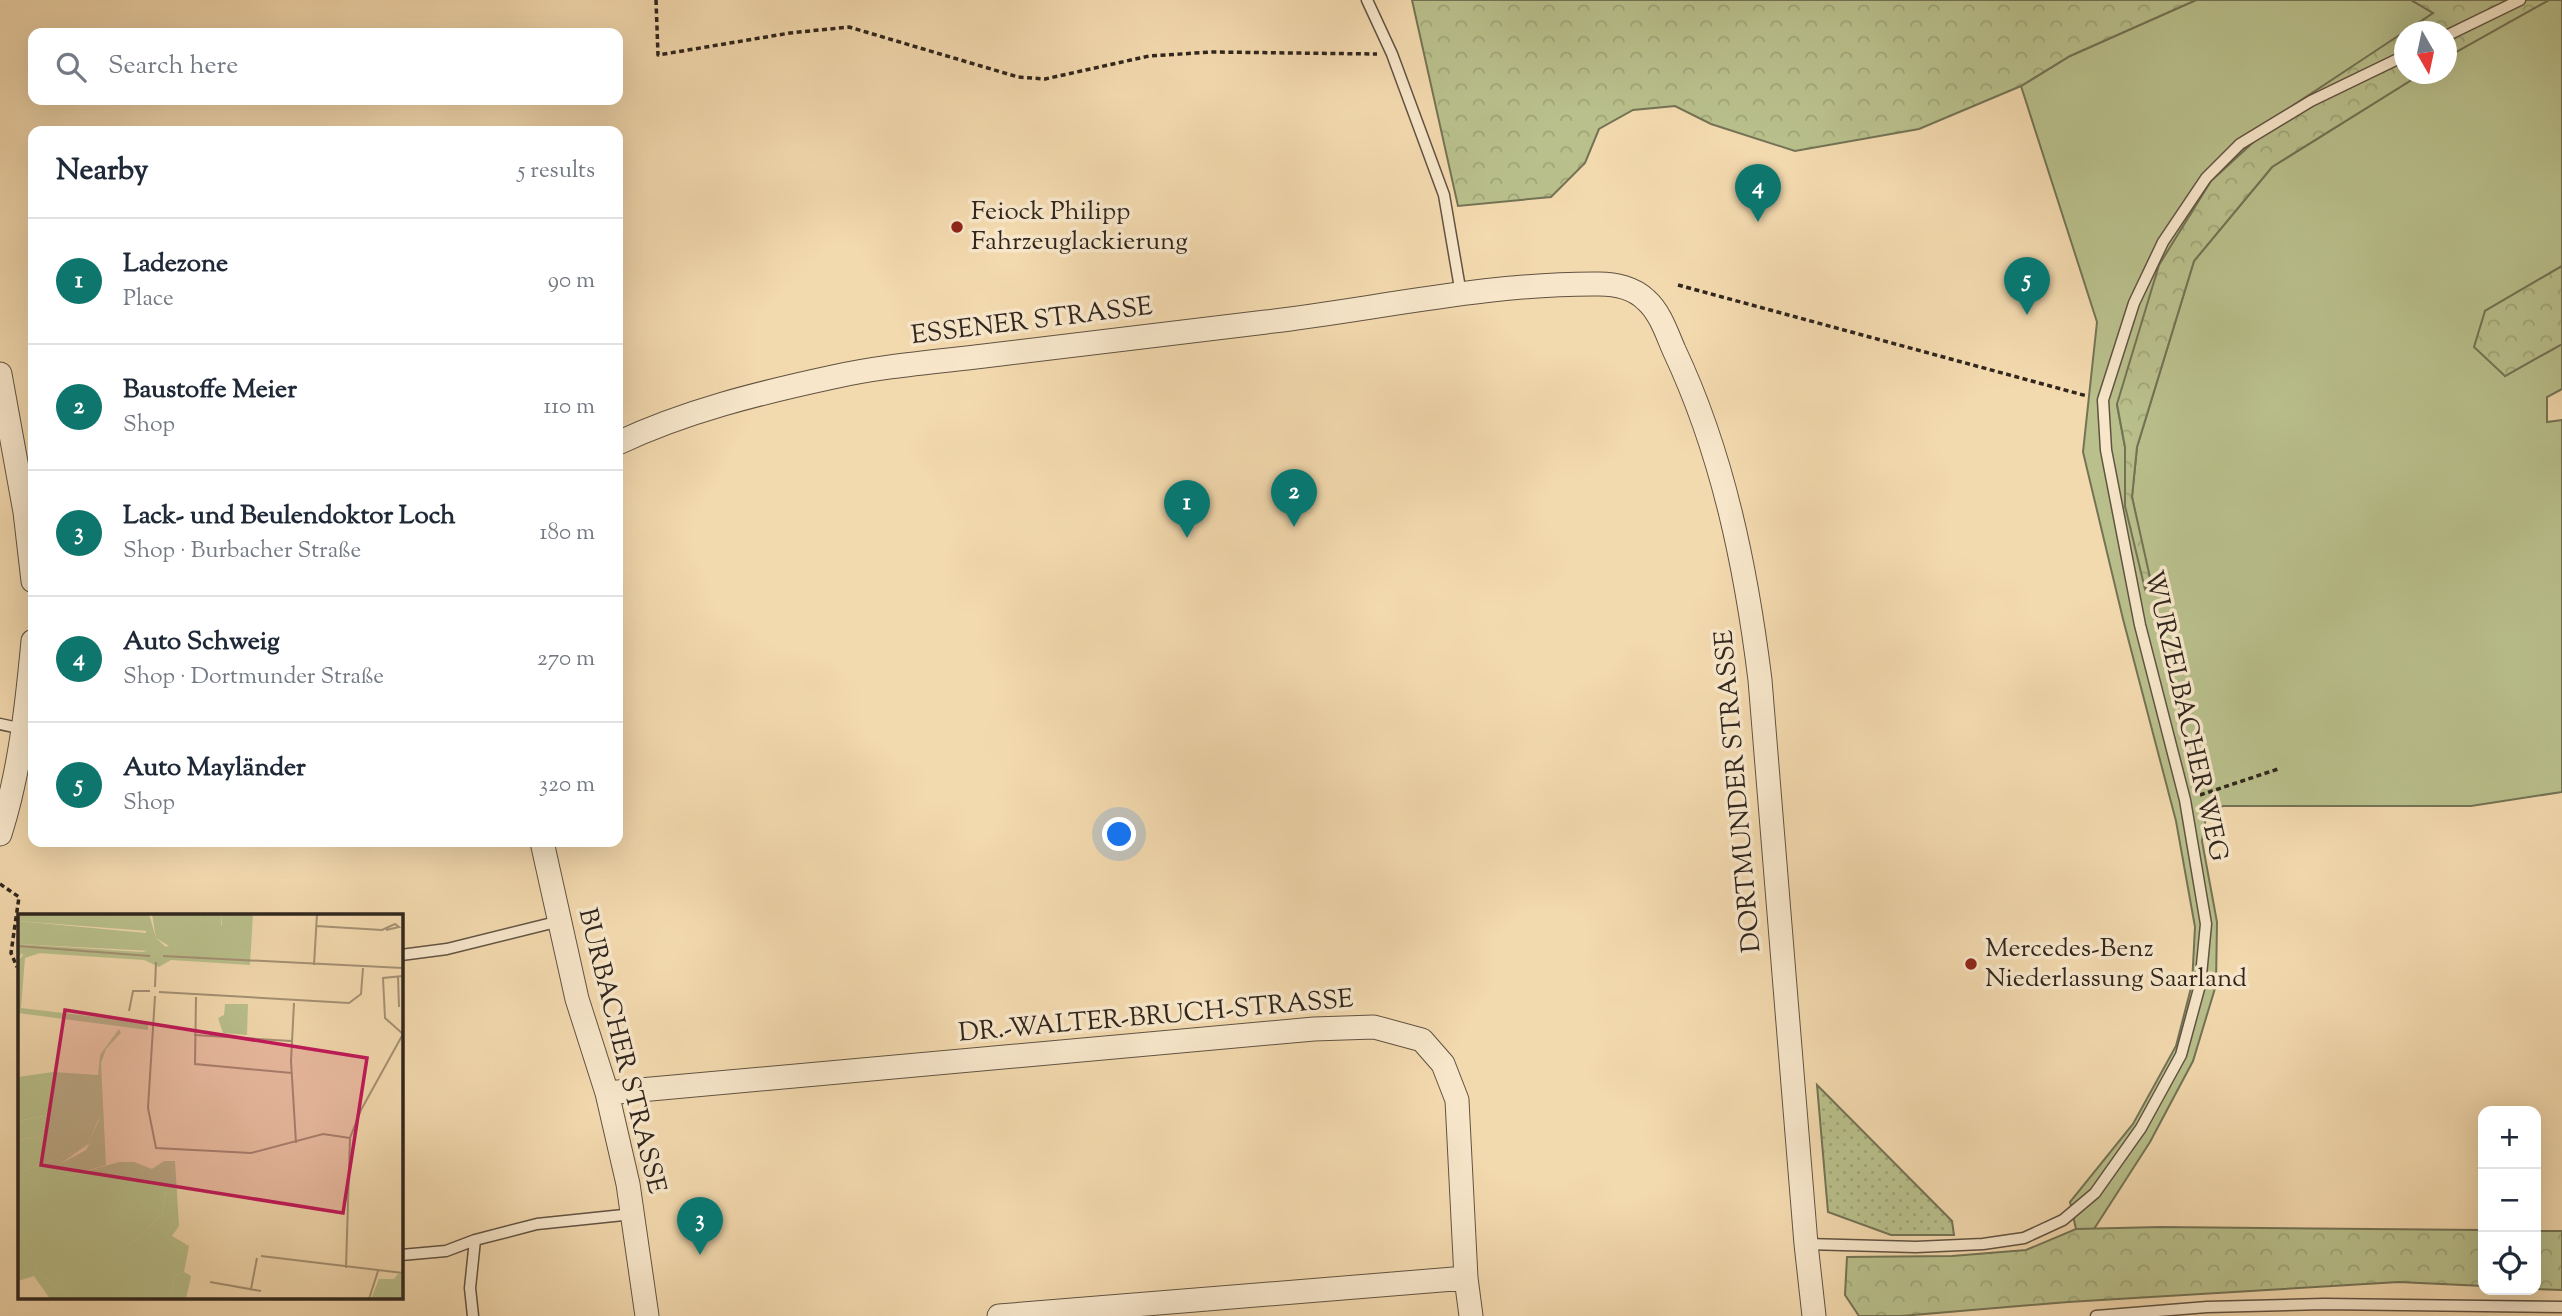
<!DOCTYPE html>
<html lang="en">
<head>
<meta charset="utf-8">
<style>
	body { margin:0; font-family:"Sorts Mill Goudy",serif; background:#f6f6f7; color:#1f2937 }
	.controls { position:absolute; right:21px; bottom:21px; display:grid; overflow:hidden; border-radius:14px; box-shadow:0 7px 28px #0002 }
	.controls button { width:63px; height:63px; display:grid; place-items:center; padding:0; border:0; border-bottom:2px solid #e0e1e3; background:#fff; color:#1f2937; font:35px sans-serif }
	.compass { position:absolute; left:2394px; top:21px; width:63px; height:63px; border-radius:50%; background:#fff; box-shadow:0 7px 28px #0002; rotate:171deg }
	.you { position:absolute; left:1120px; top:835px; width:24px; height:24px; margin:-18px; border:5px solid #fff; border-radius:50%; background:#1a73e8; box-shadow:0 0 0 10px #1a73e833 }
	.badge { display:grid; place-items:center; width:46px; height:46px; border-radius:50%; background:#0f766e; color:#fff; font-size:23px; font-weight:700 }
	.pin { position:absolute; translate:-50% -58px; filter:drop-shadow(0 2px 4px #0008) }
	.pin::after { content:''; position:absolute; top:37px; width:24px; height:21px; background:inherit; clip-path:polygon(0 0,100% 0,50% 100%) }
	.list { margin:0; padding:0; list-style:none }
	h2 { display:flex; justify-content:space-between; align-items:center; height:91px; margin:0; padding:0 28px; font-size:30px }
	h2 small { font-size:23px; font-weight:400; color:#747a83 }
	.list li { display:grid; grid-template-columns:46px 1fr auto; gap:21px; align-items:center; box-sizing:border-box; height:126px; padding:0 28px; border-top:2px solid #e0e1e3 }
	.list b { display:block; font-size:26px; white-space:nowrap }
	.list p { margin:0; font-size:23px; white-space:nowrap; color:#747a83 }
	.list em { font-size:23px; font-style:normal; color:#747a83 }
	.icon { flex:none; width:38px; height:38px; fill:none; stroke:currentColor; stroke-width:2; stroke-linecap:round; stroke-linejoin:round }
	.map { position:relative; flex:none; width:2562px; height:1316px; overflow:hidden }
	.search { position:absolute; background:#fff; box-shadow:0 7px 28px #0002; left:28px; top:28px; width:595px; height:77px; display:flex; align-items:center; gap:18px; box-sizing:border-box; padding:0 24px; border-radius:14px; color:#747a83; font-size:26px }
	.panel { position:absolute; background:#fff; box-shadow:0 7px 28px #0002; left:28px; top:126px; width:595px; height:721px; border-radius:14px }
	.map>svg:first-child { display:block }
	.grass { fill:#b9c08c; stroke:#747355; stroke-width:2 }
	.forest { fill:url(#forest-crowns); stroke:#747355; stroke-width:2 }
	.garden { fill:url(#garden-dots); stroke:#747355; stroke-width:2 }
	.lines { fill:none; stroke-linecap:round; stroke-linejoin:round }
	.service-casing { stroke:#615342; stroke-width:13 }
	.minor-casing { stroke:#615342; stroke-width:25 }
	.path { stroke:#30261e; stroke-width:3.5; stroke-dasharray:5 3.5; stroke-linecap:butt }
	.service { stroke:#f7e6ca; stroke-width:10 }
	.minor { stroke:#f7e6ca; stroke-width:23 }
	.poi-dot { fill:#8f2418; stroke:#f7e6ca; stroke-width:2.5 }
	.labels { text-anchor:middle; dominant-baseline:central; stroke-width:7; stroke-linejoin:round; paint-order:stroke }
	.poi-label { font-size:26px; fill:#30261e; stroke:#f7e6ca; text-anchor:start }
	.street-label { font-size:26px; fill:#30261e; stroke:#f7e6ca }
	.inset-road { fill:none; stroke:#a59174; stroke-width:2 }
	.view { fill:#c2185b; fill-opacity:0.15; stroke:#c2185b; stroke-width:3.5 }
	.inset-edge { fill:none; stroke:#30261e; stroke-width:3.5 }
</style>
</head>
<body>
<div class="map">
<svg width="2562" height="1316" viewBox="0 0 2562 1316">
	<defs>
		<pattern id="forest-crowns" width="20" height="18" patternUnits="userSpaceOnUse" patternTransform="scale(1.75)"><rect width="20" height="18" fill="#b9c08c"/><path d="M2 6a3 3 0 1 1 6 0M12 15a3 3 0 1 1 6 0" fill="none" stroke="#9fa578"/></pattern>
		<pattern id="garden-dots" width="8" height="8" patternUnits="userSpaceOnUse" patternTransform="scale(1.75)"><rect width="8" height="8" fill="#b9c08c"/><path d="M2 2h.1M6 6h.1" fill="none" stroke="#9fa578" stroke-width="1.8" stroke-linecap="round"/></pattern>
	</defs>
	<rect width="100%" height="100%" fill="#f3d9ae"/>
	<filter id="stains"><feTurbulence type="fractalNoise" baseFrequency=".00286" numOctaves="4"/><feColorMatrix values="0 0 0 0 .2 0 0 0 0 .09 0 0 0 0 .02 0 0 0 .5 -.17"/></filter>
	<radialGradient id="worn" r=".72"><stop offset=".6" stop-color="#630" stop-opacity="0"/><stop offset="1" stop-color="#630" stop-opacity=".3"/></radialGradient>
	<path class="grass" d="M 2196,0 L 2411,0 L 2434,13 L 2294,105 L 2211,181 L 2117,405 L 2125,447 L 2125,506 L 2150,582 L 2132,497 L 2137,447 L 2194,261 L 2272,167 L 2421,74 L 2446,74 L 2447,57 L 2549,0 L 2562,0 L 2562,266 L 2485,311 L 2505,376 L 2562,344 L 2562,389 L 2547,397 L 2547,422 L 2562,420 L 2562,792 L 2471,806 L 2223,806 L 2206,817 L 2202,841 L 2217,922 L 2216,985 L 2193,1061 L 2150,1142 L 2094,1229 L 2076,1229 L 2070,1202 L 2133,1124 L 2176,1046 L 2192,984 L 2195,927 L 2176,821 L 2123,619 L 2083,452 L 2097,322 L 2021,86 L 2070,56 Z"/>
	<path class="forest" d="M 1412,0 L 2196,0 L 2070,56 L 2021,86 L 1919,129 L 1795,151 L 1711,124 L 1675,106 L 1633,110 L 1599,129 L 1585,163 L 1551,197 L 1458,206 Z
		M 2411,0 L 2549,0 L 2447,57 L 2446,32 L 2405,32 L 2433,13 Z
		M 2404,32 L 2404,74 L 2421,74 L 2272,167 L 2194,261 L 2137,447 L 2132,497 L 2151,582 L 2145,589 L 2125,506 L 2125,447 L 2117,404 L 2159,265 L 2211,181 L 2294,105 Z
		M 2562,266 L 2562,344 L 2505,376 L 2474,347 L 2485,311 Z
		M 2160,1227 L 2483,1230 L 2483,1286 L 2399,1282 L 2068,1302 L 1901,1316 L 1859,1316 L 1845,1295 L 1847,1257 L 1952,1256 L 2026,1250 L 2076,1229 Z
		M 2536,1231 L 2562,1231 L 2562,1290 L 2536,1289 Z"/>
	<path class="garden" d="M 1817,1085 L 1952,1221 L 1954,1235 L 1891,1235 L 1828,1212 Z"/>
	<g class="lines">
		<g class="service-casing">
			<path id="service" d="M 1367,0 L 1392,54 L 1444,195 L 1461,294
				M 2446,36 L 2520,0
				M 0,724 L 23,729
				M 401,955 L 447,949 L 560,921
				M 1806,1244 L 1916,1247 L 1983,1244 L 2024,1238 L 2063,1220 L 2095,1193 L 2141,1128 L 2181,1055 L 2200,985 L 2206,924 L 2185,800 L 2140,625 L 2106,450 L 2103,400 L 2134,303 L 2163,242 L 2206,178 L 2240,144 L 2311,101 L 2404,56
				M 401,1255 L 446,1251 L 475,1240 L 537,1224 L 633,1214
				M 473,1316 L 470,1288 L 475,1240
				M 2096,1316 L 2207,1307 L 2324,1304 L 2562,1307"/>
		</g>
		<g class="minor-casing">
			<path id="minor" d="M 0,374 L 25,512 L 33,581
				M 618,443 C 686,411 759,393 833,377 C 882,366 934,362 984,356 C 1078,344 1172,334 1266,322 C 1376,309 1487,283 1599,284 C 1615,284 1634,288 1646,300 C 1660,312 1667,334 1674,350 C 1723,454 1746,567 1760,680 L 1806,1244 L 1814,1316
				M 0,834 C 20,771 27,705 33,641
				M 542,842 L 577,999 L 607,1093 L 628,1184 L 647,1316
				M 607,1093 L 1314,1029 L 1374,1027 L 1422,1040 L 1443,1064 L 1457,1100 L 1466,1278 L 1471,1316
				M 999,1316 L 1466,1278"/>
		</g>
		<path class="path" d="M 656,0 L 658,55 L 790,33 L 849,27 L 1018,77 L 1045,79 L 1149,56 L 1212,52 L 1377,54
			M 1678,285 L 2087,396
			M 2200,795 L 2278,769
			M 0,884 L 19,897 L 11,953 L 17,967"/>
		<use href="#service" class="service"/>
		<use href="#minor" class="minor"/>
	</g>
	<g class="poi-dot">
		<circle cx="957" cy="227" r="7"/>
		<circle cx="1971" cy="964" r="7"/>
	</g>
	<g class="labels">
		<g class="poi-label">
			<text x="971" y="212">Feiock Philipp<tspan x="971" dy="30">Fahrzeuglackierung</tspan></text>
			<text x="1985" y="949">Mercedes-Benz<tspan x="1985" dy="30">Niederlassung Saarland</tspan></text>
		</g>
		<g class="street-label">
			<text transform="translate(1032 322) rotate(-7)">ESSENER STRASSE</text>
			<text transform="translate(2185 716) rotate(77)">WURZELBACHER WEG</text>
			<text transform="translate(1739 791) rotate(-95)">DORTMUNDER STRASSE</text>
			<text transform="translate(1156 1017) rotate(-5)">DR.-WALTER-BRUCH-STRASSE</text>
			<text transform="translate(621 1051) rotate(76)">BURBACHER STRASSE</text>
		</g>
	</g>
	<g transform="translate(18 914)">
		<rect width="385" height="385" fill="#f3d9ae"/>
		<path d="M 0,0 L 131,0 L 130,17 L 0,7 ZM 134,0 L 182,0 L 184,12 L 204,11 L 204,0 L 235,0 L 232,51 L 153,46 L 141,53 L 126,46 L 4,38 L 0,47 L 0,30 L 124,38 L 151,32 L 138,24 ZM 207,90 L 230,90 L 229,121 L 205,119 L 200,104 L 206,101 ZM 101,115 L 103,119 L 88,135 L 83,149 L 88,251 L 51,262 L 38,252 L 68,236 L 83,206 L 82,202 L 71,227 L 60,237 L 0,259 L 0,227 L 38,216 L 17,212 L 32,201 L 0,207 L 0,163 L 35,158 L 80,161 L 82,141 ZM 148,278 L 153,280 L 153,308 L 161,312 L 154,322 L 171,332 L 166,358 L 157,362 L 152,385 L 109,385 L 109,333 L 144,301 ZM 0,322 L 7,326 L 21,359 L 56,385 L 32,385 L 16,362 L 0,367 ZM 380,360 L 385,360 L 385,385 L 353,385 L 361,365 L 376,365 Z" fill="#b9c08c"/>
		<path d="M 131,0 L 138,24 L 153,38 L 0,30 L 0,7 L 128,19 ZM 182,0 L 204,0 L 203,14 L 183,12 ZM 0,35 L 22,39 L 7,44 L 3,94 L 130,109 L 130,116 L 0,99 L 0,47 L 5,41 ZM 83,189 L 83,212 L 75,227 L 39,252 L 51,262 L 101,248 L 116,248 L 134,255 L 146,247 L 157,247 L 161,312 L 153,308 L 153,280 L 148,278 L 144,301 L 109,333 L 109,385 L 56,385 L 21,359 L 7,326 L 0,322 L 0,259 L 60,237 L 71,227 L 81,206 ZM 32,201 L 17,212 L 37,208 L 38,216 L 0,227 L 0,207 ZM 166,358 L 173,362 L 168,385 L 152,385 L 157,362 Z" fill="#b9c08c"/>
		<path class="inset-road" d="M 298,12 L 364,16 L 377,10 L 381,13 L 368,16M 0,32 L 132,42M 145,42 L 385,54M 296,51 L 299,0M 380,62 L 381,93M 385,62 L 365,64 L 367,104 L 385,120M 137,73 L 138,48M 141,78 L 331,89 L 343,80 L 345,54M 137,82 L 130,194 L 138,234 L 233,239 L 305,220 L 332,224M 178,83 L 177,150 L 274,159M 276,89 L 273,147 L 278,229M 111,97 L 115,77 L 132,77M 176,121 L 273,127M 243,342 L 385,359M 328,354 L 332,224 L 343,196 L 385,120M 192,368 L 243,377M 233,375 L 239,344M 351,385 L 360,357"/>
		<path class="view" d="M 47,96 L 349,144 L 325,299 L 23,251 Z"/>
		<rect width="385" height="385" class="inset-edge"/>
	</g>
	<rect width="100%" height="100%" filter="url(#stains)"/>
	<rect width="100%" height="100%" fill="url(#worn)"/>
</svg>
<div class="controls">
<button>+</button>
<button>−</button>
<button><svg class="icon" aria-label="locate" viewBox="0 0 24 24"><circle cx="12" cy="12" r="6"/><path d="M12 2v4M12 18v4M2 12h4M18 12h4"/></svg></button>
</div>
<svg class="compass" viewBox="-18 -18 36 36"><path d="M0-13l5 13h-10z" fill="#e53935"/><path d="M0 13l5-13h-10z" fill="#747a83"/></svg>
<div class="you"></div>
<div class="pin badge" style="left:1187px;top:538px">1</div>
<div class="pin badge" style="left:1294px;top:527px">2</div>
<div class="pin badge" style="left:700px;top:1255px">3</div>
<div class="pin badge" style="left:1758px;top:222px">4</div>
<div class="pin badge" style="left:2027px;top:315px">5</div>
<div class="search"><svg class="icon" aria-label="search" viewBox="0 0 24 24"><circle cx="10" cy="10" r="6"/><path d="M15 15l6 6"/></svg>Search here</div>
<section class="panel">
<h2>Nearby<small>5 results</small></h2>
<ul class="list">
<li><span class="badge">1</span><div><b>Ladezone</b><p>Place</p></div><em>90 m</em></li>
<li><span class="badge">2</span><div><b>Baustoffe Meier</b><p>Shop</p></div><em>110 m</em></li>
<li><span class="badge">3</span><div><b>Lack- und Beulendoktor Loch</b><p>Shop · Burbacher Straße</p></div><em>180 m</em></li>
<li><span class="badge">4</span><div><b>Auto Schweig</b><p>Shop · Dortmunder Straße</p></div><em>270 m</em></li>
<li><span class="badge">5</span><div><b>Auto Mayländer</b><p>Shop</p></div><em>320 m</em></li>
</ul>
</section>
</div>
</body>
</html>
